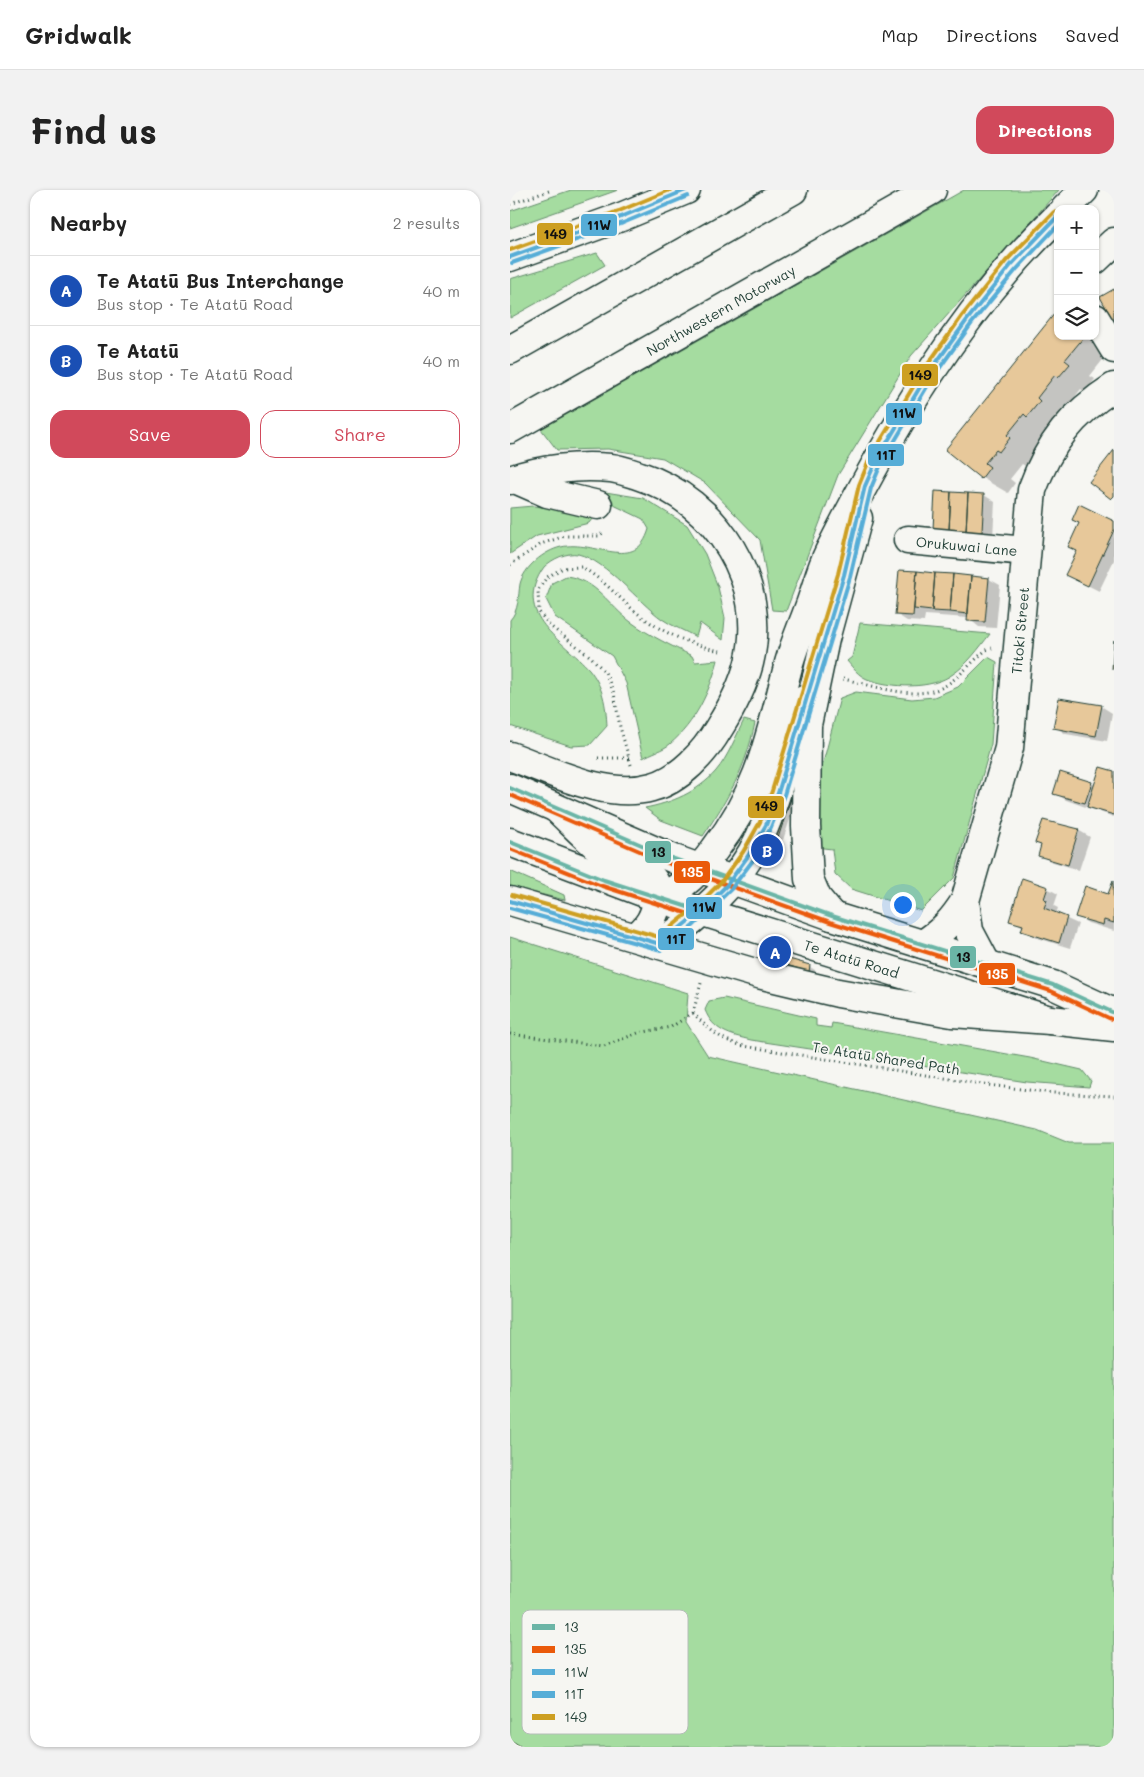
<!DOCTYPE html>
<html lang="en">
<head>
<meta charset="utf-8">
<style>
	body { margin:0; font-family:Mali,sans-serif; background:#f2f2f2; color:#222 }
	.controls { position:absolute; right:15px; top:15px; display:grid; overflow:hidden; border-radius:10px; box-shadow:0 1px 4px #0004 }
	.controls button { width:45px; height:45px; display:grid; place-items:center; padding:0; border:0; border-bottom:1px solid #e0e0e0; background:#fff; color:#222; font:25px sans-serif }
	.you { position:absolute; left:392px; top:714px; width:18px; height:18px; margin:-12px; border:4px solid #fff; border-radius:50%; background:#1a73e8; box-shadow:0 0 0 8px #1a73e833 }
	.badge { display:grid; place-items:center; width:32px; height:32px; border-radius:50%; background:#d1495b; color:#fff; font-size:16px; font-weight:700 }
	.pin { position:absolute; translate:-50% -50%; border:2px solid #fff; box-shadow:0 1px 5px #0006 }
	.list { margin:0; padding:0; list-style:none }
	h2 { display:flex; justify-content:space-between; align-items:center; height:65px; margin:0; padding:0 20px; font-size:21px }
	h2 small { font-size:16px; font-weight:400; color:#767676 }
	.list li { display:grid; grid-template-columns:32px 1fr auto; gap:15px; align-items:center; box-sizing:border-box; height:70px; padding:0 20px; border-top:1px solid #e0e0e0 }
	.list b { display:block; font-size:19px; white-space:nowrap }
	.list p { margin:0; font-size:16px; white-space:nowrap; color:#767676 }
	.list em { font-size:16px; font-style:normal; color:#767676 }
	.actions { display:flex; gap:10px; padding:15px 20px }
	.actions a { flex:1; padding:11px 0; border:1px solid #d1495b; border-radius:15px; text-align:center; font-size:18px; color:#d1495b }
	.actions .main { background:#d1495b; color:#fff }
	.icon { flex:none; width:28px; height:28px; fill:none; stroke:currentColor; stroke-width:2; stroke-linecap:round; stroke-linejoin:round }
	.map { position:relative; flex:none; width:604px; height:1557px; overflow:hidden; border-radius:15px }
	header { display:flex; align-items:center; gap:30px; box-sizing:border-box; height:70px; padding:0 25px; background:#fff; border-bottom:1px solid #e0e0e0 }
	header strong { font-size:24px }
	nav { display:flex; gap:28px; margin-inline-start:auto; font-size:18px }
	.intro { display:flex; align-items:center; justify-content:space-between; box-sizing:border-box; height:120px; padding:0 30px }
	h1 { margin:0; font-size:35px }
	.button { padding:12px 22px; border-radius:15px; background:#d1495b; color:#fff; font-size:18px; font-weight:700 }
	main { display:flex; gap:30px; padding:0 30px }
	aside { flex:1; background:#fff; border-radius:15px; box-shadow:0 1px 4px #0004 }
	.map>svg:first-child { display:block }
	.green { fill:#a5dca0; stroke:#628c6a }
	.shadow { fill:#0003 }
	.building { fill:#e7c89a; stroke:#1f3d34 }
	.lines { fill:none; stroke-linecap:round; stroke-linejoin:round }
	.minor-casing { stroke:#1f3d34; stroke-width:31 }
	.major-casing { stroke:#1f3d34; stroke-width:31 }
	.highway-casing { stroke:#1f3d34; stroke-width:31 }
	.path { stroke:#1f3d34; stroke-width:3; stroke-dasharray:1 4; stroke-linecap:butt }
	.minor { stroke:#f6f6f2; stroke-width:28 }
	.major { stroke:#f6f6f2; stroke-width:28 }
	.highway { stroke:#f6f6f2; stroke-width:28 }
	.bus-1-casing { stroke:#f6f6f2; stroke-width:8 }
	.bus-2-casing { stroke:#f6f6f2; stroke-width:8 }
	.bus-3-casing { stroke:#f6f6f2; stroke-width:8 }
	.bus-4-casing { stroke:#f6f6f2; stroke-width:8 }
	.bus-5-casing { stroke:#f6f6f2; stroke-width:8 }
	.bus-1 { stroke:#6bb5a6; stroke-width:4 }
	.bus-2 { stroke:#ea5a0a; stroke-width:4 }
	.bus-3 { stroke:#56add7; stroke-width:4 }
	.bus-4 { stroke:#56add7; stroke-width:4 }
	.bus-5 { stroke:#cd9f21; stroke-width:4 }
	.labels { text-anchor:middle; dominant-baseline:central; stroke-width:4; stroke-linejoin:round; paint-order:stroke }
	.street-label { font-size:14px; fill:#1f3d34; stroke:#f6f6f2 }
	.key { fill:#f6f6f2; stroke:#b6beb9; stroke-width:1 }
	.key-label { font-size:14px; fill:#1f3d34 }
	.line-badge { stroke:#f6f6f2; stroke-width:2 }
	.badge-label { font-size:14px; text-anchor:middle; font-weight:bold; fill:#fff }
	.pale-badge-label { font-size:14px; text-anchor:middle; font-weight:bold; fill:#111 }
</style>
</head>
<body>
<header>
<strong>Gridwalk</strong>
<nav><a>Map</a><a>Directions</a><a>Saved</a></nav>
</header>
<div class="intro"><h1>Find us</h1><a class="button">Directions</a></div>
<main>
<aside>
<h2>Nearby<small>2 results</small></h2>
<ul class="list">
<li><span class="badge" style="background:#1a4fb4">A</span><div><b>Te Atatū Bus Interchange</b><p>Bus stop · Te Atatū Road</p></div><em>40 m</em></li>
<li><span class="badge" style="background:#1a4fb4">B</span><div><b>Te Atatū</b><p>Bus stop · Te Atatū Road</p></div><em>40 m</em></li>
</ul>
<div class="actions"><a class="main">Save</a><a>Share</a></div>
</aside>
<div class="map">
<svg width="604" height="1557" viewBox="0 0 604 1557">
	<rect width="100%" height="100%" fill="#f6f6f2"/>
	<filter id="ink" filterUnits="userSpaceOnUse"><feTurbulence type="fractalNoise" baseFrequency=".02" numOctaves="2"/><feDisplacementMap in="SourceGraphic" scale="10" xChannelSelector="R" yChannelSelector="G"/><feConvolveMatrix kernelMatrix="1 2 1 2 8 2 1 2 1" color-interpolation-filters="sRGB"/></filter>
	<g filter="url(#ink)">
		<path class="green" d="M 61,0 L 108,0 L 0,38 L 0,21 Z
			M 454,0 L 549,0 L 401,166 L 328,285 L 276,421 L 262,420 L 250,350 L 195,293 L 153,268 L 98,259 L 47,260 L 31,239 Z
			M 87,63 L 95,75 L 0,128 L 0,89 Z
			M 89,301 L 133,308 L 177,335 L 195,364 L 208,397 L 215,428 L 213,450 L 190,433 L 186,447 C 175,441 162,436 152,429 C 128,412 97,371 68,364 C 57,362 42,369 34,377 C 0,425 54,451 79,479 C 93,496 96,515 97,536 L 80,555 L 61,556 L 0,536 L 0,430 C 9,420 8,407 10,394 C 14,377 34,361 51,357 C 85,349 126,384 139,339 L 133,329 L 87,307 Z
			M 23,316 L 53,319 L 82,326 L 82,329 L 79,333 L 27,346 L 0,364 L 0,318 Z
			M 56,386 C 87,390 98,415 121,432 C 140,446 162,456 182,466 L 185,472 L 208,470 C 200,501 185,533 160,554 C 153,560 141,563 133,568 L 116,493 L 102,466 L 45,427 L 36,409 L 42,393 Z
			M 350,433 L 480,444 C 469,458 457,475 443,484 C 422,500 381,498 357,489 C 348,485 343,478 337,471 L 342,467 Z
			M 478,467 L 487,472 L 481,554 L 444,688 L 411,721 L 341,699 L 325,684 L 322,659 L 305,657 L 307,596 L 330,508 L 346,502 L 402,509 L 424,507 L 448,497 Z
			M 234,530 L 245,533 C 235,580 219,607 193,646 L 151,630 L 135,618 C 161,613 188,602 206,581 C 218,567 226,546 234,530 Z
			M 0,681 L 54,705 L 55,710 L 0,697 Z
			M 0,747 L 178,803 L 176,832 L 198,866 L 527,940 L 559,953 L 604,953 L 604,1557 L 0,1557 Z
			M 214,808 L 306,829 L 306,836 L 321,838 L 322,833 L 520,868 L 572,880 L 581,891 L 579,897 L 517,892 L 241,850 C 220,845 203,841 195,820 L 199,811 Z"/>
		<path class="shadow" d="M 548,146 L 579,146 L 599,162 L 580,186 L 585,189 L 575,202 L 571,199 L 522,261 L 526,263 L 515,276 L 512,274 L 500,289 L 505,293 L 498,303 L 472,288 L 437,260 Z
			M 426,303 L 474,305 L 485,312 L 483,347 L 435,345 Z
			M 569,316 L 604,333 L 604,370 L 589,401 L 557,385 L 568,362 L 559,357 L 570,333 Z
			M 390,381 L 479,389 L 490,395 L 486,438 L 469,437 L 458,428 L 415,425 L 414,432 L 397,431 L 386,424 Z
			M 591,516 L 602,523 L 597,551 L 556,544 L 545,537 Z
			M 591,579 L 604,583 L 604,627 L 556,610 L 545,603 L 581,593 L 585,595 Z
			M 284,583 L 294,588 L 273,650 L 263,645 Z
			M 568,640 L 580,647 L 569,680 L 540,671 L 529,665 Z
			M 604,693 L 604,741 L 578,733 L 567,726 L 599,705 Z
			M 537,698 L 548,704 L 544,716 L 548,718 L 546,724 L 568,734 L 560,758 L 524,747 L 513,740 L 514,737 L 500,730 Z
			M 272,768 L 300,777 L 305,780 L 304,784 L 276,776 L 271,773 Z"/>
		<path class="building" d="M 604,99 L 604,132 L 590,107 Z
			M 545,123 L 548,126 L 548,146 L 574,147 L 555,170 L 560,174 L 548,188 L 545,185 L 527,208 L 530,211 L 517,227 L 514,224 L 497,245 L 500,248 L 489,262 L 486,260 L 475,273 L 480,277 L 471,289 L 435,260 Z
			M 604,260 L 604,306 L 601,309 L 579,292 Z
			M 425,301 L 441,302 L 439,340 L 423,339 Z
			M 441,302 L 458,303 L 456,341 L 439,340 Z
			M 458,303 L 474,304 L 472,342 L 456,341 Z
			M 569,314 L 604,331 L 604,340 L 578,396 L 555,385 L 567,361 L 558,357 L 569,333 L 562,330 Z
			M 389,380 L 407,381 L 403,426 L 385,425 Z
			M 407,381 L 425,383 L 422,421 L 404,419 Z
			M 425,383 L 443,384 L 440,422 L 422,421 Z
			M 443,384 L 461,386 L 458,424 L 440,422 Z
			M 461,386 L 479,388 L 475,432 L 457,431 Z
			M 604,450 L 604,479 L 602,479 Z
			M 549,508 L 592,515 L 586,546 L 543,538 Z
			M 590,577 L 604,581 L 604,625 L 577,617 Z
			M 283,582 L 289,584 L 268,648 L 261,646 Z
			M 550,582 L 582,592 L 575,613 L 543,604 Z
			M 533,630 L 569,639 L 558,675 L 528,666 L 531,655 L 525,653 Z
			M 512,688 L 538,697 L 534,709 L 537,710 L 534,718 L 557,727 L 549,753 L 511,741 L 513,735 L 499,731 Z
			M 603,691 L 604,733 L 594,730 L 593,735 L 565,727 L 575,696 L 598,704 Z
			M 272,767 L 300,775 L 299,782 L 270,773 Z
			M 0,1550 L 12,1557 L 0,1557 Z"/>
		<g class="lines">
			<g class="minor-casing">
				<g id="minor">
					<path d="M 585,70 L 604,52"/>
					<path d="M 585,128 L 604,159"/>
					<path d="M 5,289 L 37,303 L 88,315"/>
					<path id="s1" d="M 398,350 L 516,361"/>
					<path d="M 455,711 L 459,741 L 476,773"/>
					<path d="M 150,754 C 190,726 229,693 250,647 C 270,603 278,555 294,509"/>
					<path id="s2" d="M 413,754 C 432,742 443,730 455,711 L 499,558 L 522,300 C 539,253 562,224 604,197"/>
				</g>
			</g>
			<g class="major-casing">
				<g id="major">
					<path d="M 0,598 L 164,669 L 322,726 L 543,795 L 604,823"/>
					<path id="s3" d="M 0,652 L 148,708 L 540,830 L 604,837"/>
				</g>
			</g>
			<g class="highway-casing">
				<g id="highway">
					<path d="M 555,19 L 574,0"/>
					<path d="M 0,67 L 111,27 L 176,0"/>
					<path d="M 0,160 L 283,0"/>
					<path id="s4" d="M 0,239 L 422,0"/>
					<path d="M 0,290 C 31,279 68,275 101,278 C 110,279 121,283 130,286 C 207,311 259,392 239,473 C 233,496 221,519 209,538 C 195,562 170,590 142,597 C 96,610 42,581 0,566"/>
					<path d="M 47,619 C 61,632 75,647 90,659 C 111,675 153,676 147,711 C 145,727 138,737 126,747"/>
					<path d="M 148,708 C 174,698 189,681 205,659 C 252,598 260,544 279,473 C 285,452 294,432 301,412 C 307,395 311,378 319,362 C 380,241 449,122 548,26"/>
					<path d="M 0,711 L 252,785 L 328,803 L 442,823 L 540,830"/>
					<path d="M 322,726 L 307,708 L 299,689 L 296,636 L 297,535 L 315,449 L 348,328"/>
				</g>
			</g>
			<path class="path" d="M 0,14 L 42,0
				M 0,375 L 31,354 L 55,346 L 90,346 L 94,341
				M 333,489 C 364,495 409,514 438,494 C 452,484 463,471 476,460 L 482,458
				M 88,568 L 120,568
				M 121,575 L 110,537 L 104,503 L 95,482 L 81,467 L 40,436 L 29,422 L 28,400 L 37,387 L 53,378 L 72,377 C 90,388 105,403 120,417 C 147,441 176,453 210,461
				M 183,823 C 199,840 212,851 234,856 L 478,895 L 543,903 L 604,906
				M 183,823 L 191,793
				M 0,844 L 94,856 L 128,843 L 161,837 L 183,823"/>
			<use href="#minor" class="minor"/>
			<use href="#major" class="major"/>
			<use href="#highway" class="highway"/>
			<g class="bus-1-casing">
				<path id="bus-1" d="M 0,598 L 164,669 L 322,726 L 543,795 L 604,823
					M 0,652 L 94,690 L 184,719"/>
			</g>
			<g class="bus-2-casing">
				<path id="bus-2" d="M 0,605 L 162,675 L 320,732 L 541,801 L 601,829
					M 0,659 L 92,696 L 182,725"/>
			</g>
			<g class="bus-3-casing">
				<path id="bus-3" d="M 0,67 L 111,27 L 176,0
					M 0,711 L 150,754 L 192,720 L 217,695 L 238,666 L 256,635 L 268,603 L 334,385 L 355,296 L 366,271 L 416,187 L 457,130 L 501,75 L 548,26"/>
			</g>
			<g class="bus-4-casing">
				<path id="bus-4" d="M 2,73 L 113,33 L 178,6
					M 0,718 L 151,760 L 183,736 L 221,699 L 244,669 L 261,637 L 274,605 L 340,387 L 361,298 L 371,274 L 421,190 L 462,133 L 506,80 L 548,35"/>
			</g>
			<g class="bus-5-casing">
				<path id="bus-5" d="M 0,60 L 109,21 L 160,0
					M 2,705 L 149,747 L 188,715 L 212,691 L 233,662 L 250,632 L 262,601 L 328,384 L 349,295 L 360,268 L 411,184 L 452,126 L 496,71 L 544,22"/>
			</g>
			<use href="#bus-1" class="bus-1"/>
			<use href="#bus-2" class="bus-2"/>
			<use href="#bus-3" class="bus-3"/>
			<use href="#bus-4" class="bus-4"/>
			<use href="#bus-5" class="bus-5"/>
		</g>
	</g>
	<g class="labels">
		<g class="street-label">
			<text stroke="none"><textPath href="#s4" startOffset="242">Northwestern Motorway</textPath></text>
			<text stroke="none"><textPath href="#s1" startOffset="59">Orukuwai Lane</textPath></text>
			<text stroke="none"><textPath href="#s2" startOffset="338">Titoki Street</textPath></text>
			<text stroke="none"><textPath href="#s3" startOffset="361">Te Atatū Road</textPath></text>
			<text transform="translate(376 868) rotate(9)">Te Atatū Shared Path</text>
		</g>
	</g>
	<rect x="12" y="1420" width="166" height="124" rx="8" class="key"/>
	<rect x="22" y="1434" width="23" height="6" fill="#6bb5a6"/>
	<rect x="22" y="1456" width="23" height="7" fill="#ea5a0a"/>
	<rect x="22" y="1479" width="23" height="6" fill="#56add7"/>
	<rect x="22" y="1501" width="23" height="7" fill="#56add7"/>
	<rect x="22" y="1524" width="23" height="6" fill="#cd9f21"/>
	<g class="key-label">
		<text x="54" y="1442">13</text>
		<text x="54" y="1464">135</text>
		<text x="54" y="1487">11W</text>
		<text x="54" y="1509">11T</text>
		<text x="54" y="1532">149</text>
	</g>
	<g class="line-badge">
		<rect x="70" y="23" width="38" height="24" rx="5" fill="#56add7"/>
		<rect x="26" y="32" width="38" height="24" rx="5" fill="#cd9f21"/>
		<rect x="391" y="173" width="38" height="24" rx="5" fill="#cd9f21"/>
		<rect x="375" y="212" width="38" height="24" rx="5" fill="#56add7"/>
		<rect x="357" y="253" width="38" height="24" rx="5" fill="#56add7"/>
		<rect x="237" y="605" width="38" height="24" rx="5" fill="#cd9f21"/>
		<rect x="134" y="650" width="28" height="24" rx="5" fill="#6bb5a6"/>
		<rect x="163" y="670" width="38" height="24" rx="5" fill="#ea5a0a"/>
		<rect x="175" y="706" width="38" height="24" rx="5" fill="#56add7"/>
		<rect x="147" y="737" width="38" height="24" rx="5" fill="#56add7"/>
		<rect x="439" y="755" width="28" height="24" rx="5" fill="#6bb5a6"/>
		<rect x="468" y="772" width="38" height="24" rx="5" fill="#ea5a0a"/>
	</g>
	<g class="badge-label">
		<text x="182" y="687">135</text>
		<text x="487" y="789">135</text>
	</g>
	<g class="pale-badge-label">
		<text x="89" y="40">11W</text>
		<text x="45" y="49">149</text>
		<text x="410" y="190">149</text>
		<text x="394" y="228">11W</text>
		<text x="376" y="270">11T</text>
		<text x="256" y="621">149</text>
		<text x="148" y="667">13</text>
		<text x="194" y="722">11W</text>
		<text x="166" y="754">11T</text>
		<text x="453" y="772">13</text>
	</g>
</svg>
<div class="controls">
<button>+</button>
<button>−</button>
<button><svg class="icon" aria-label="layers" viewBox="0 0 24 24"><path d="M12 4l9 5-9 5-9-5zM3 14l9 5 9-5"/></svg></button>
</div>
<div class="you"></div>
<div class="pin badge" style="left:265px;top:762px;background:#1a4fb4">A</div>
<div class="pin badge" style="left:257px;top:660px;background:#1a4fb4">B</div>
</div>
</main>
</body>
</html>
